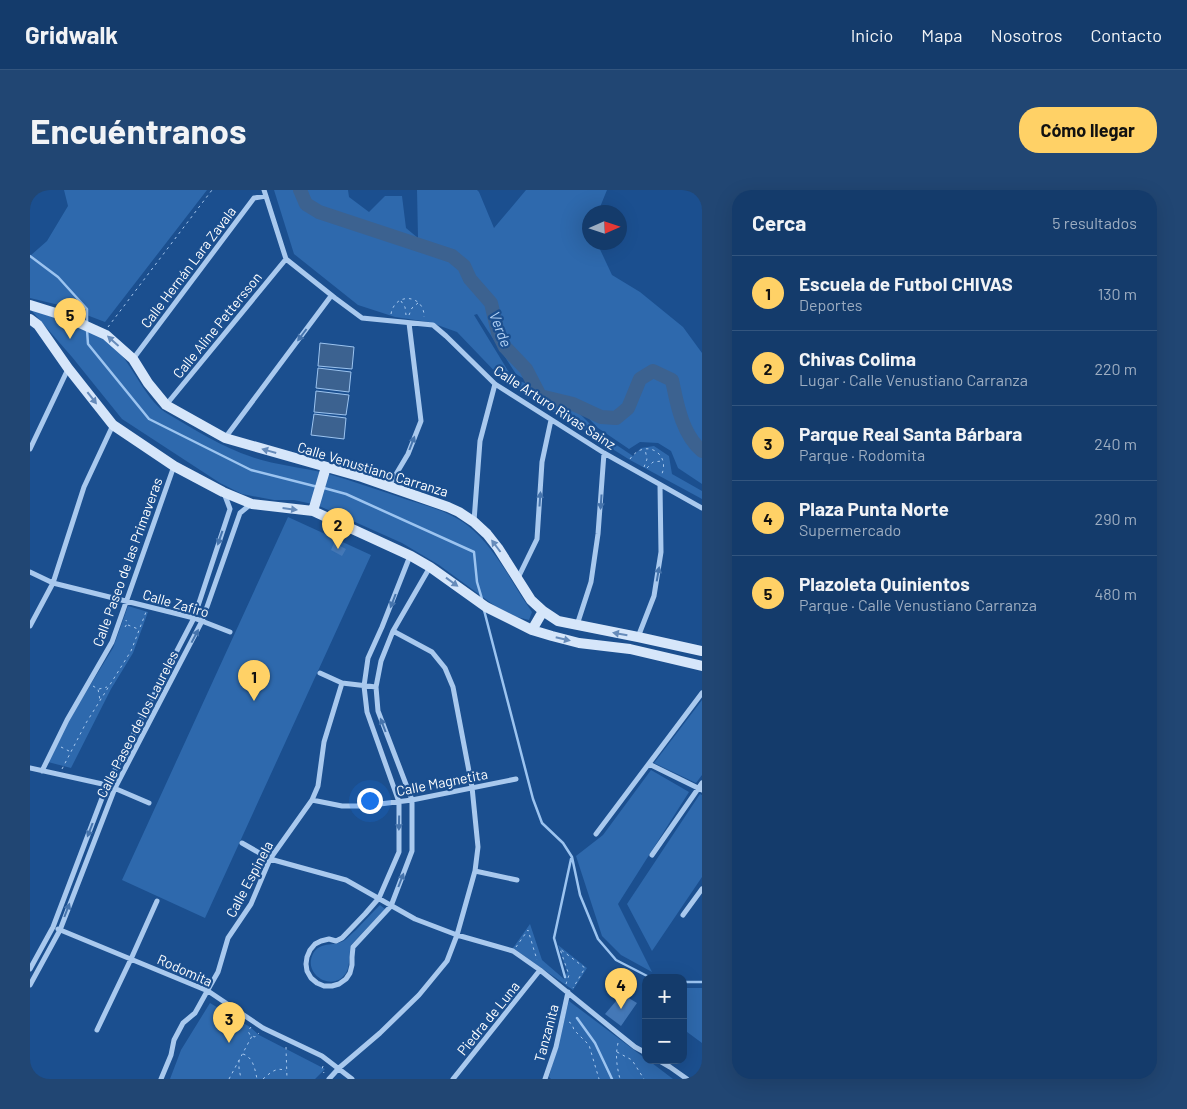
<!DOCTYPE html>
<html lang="es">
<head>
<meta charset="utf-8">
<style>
	body { margin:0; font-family:Barlow,sans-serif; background:#214673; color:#f1f3f6 }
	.controls { position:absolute; right:15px; bottom:15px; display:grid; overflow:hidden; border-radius:10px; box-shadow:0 5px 20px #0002 }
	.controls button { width:45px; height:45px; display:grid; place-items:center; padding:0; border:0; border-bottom:1px solid #33557e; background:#143b6b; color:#f1f3f6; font:25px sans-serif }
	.compass { position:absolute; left:552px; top:15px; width:45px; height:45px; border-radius:50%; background:#143b6b; box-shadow:0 5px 20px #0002; rotate:87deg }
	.you { position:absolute; left:339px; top:610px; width:18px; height:18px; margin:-12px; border:4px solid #fff; border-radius:50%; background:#1a73e8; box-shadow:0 0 0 8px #1a73e833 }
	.badge { display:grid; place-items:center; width:32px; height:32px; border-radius:50%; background:#ffd166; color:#111; font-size:16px; font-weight:700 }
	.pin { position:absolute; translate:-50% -41px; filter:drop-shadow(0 1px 2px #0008) }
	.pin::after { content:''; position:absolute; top:26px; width:18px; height:15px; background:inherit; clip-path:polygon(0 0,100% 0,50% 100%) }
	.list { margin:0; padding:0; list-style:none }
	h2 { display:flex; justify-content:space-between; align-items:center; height:65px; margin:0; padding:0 20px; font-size:21px }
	h2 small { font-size:16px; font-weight:400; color:#9dadc1 }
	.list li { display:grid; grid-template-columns:32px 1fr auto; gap:15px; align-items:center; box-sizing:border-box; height:75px; padding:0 20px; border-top:1px solid #33557e }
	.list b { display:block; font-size:19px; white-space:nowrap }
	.list p { margin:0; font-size:16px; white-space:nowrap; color:#9dadc1 }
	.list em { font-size:16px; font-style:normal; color:#9dadc1 }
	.map { position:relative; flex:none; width:672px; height:889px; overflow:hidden; border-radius:20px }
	header { display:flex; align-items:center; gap:30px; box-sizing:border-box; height:70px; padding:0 25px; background:#143b6b; border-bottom:1px solid #33557e }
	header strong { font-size:24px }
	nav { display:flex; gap:28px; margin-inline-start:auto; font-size:18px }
	.intro { display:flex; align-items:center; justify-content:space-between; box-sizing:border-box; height:120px; padding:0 30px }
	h1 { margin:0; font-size:35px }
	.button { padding:12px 22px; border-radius:20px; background:#ffd166; color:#111; font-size:18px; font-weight:700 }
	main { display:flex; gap:30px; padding:0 30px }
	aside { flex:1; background:#143b6b; border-radius:20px; box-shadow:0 5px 20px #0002 }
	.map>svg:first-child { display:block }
	.green { fill:#2e69ad }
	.water { fill:#3c6290; stroke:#9cc4f0 }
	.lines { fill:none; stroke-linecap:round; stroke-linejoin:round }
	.stream { stroke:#9cc4f0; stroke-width:2.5 }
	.river { stroke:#3c6290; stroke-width:14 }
	.building { fill:#4478b7 }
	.path { stroke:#a9c9ee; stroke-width:1; stroke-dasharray:2.5 4; stroke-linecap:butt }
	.street { stroke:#a9c9ee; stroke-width:5 }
	.secondary { stroke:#d6e6fa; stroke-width:10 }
	.oneway { fill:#4674ac }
	.oneway2 { fill:#668bba }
	.labels { text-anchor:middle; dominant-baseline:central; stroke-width:4.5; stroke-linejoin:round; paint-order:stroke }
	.street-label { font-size:14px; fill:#fff; stroke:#1b4f8f }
	.water-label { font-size:15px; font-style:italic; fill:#b5d3f5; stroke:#1b4f8f }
</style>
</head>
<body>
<header>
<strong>Gridwalk</strong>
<nav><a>Inicio</a><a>Mapa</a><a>Nosotros</a><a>Contacto</a></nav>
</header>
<div class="intro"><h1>Encuéntranos</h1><a class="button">Cómo llegar</a></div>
<main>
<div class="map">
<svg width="672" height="889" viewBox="0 0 672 889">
	<rect width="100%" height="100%" fill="#1b4f8f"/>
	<path class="green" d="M 34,0 L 177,0 L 75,132 L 33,116 L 0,108 L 0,66 L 17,51 L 38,16 Z
		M 244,0 L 318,0 L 319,7 L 339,22 L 355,6 L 372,6 L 376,38 L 388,48 L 387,0 L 447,0 L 449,2 L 464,38 L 496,0 L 577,0 L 568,22 L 560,22 L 560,52 L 567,53 L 582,85 L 610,102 L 653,137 L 672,163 L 672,294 L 648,278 L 641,261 L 628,253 L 610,252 L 599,259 L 568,238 L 539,208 L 514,201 L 486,184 L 447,124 L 444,125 L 483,189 L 498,194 L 508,208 L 543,217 L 570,244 L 603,266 L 611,258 L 624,256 L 639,266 L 642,284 L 672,301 L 672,309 L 600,270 L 474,191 L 427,142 L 399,132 L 365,127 L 328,115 L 264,64 Z
		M 1,120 C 32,130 67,138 89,162 C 105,180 117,212 138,224 C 165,240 192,257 222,267 C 245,275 271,277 295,283 C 323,291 351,301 378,310 C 398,316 420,322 437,335 C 466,358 481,392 502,422 L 499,430 L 487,427 L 465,416 L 409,375 L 372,353 L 287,315 L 264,310 L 244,310 L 212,304 L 190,293 L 92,229 L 42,167 Z
		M 258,327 L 341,365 L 175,728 L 92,690 Z
		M 98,416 L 118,422 L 103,463 L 81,499 L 41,578 L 18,572 L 40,528 L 83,458 Z
		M 672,510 L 672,585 L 666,593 L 624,573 Z
		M 621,580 L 659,602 L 588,714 L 622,782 L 591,765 L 572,746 L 546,666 L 573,645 Z
		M 670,604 L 672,605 L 672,687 L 622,761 L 597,714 Z
		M 350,715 L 355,719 L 321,755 C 319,763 320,775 317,781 C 305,805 270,784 284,762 C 292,751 305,757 315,750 C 319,747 322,743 326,740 C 334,731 342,723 350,715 Z
		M 500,734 L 512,770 L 534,789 L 537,782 L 528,755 L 557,778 L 543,800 L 483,758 Z
		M 653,798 L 672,798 L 672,853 L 653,839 Z
		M 539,811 L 616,869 L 616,870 L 618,870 L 643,889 L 521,889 L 519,887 Z
		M 180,813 L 220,837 L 229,845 L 295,879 L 285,889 L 140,889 L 151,860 Z"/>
	<path class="water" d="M 290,153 L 324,157 L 322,179 L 288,176 Z
		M 288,178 L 321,182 L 319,202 L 286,198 Z
		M 286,201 L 319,205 L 316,225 L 284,222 Z
		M 284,224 L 316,228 L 314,249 L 281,245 Z"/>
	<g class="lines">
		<path class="stream" d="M 0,66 L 28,87 L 57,119 L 57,132
			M 57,140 L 58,154 L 119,229 L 221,280 L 288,297
			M 294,298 L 316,304 L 444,362 L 447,392 L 452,409
			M 454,420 L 503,609 L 512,633 L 533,653 L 542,667 L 550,705 L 568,749 L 586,770 L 621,788
			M 535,787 L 524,748 L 541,669
			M 653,792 L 672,792
			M 547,828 L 565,853 L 582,889"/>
		<path class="river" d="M 270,0 L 276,14 L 289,22 L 422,66 L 434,76 L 440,89 L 461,113 L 468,143 L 475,157 L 496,179 L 510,206 L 543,214 L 571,227 L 586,228 L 598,218 L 610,189 L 623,181 L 642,190 C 647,214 652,244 672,261"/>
	</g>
	<path class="building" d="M 304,353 L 316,359 L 312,366 L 301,360 Z
		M 592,804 L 607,813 L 591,836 L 575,824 Z"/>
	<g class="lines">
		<path class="path" d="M 371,111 L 375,117 L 376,125
			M 361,124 C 365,101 395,105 394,127
			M 379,125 L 382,118 L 388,113
			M 78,137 L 182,0
			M 600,269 C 615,247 642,264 631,286
			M 614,277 L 617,269 L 615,259
			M 617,278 L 623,272 L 632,271
			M 98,435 L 108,439
			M 95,437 L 97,434 L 96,430
			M 63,496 L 68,499 L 70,510
			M 69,499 L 77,497
			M 31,557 L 41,562
			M 32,579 L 56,533 L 101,461 L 116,422
			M 486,757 L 498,740 L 507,770
			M 536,794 L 539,785 L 530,759 L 555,778 L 543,798
			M 539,832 L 542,834 L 544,840 L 559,855 L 569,889
			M 221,837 L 218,841 L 220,845 L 225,847 L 229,843
			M 588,853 C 585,866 587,877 590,889
			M 256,857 L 257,889
			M 587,862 L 602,870 L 614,889
			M 213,864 C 223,867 225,879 227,889
			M 209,870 L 209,878 L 211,889
			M 293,876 L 292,879 L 294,883
			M 199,889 L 222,846
			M 233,889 C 240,883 247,876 256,881"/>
		<path class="street" d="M 234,0 L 256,69 L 305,108 L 332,128 L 403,135 L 416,146 L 465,194 L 574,263 L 672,318
			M 103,169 L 224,8 L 236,6
			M 136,215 L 256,69
			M 195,248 L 301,106
			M 0,259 L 38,179
			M 359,296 L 378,264 L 391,231 L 379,133
			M 444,331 L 450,251 L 465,194
			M 380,366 L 352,437 L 338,468 L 334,496 L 337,522 L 369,612 L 369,662 L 349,708 L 335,724 L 312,748 L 306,751 L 299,749 L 291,751 L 285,754 L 280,760 L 277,767 L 276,774 L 277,781 L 281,788 L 287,793 L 294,796 L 302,796 L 309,794 L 316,789 L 320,783 L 322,775 L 322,767 L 323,757 L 361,716 L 382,661 L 382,610 L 348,521 L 346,497 L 351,471 L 363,441 L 400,377
			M 0,382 L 23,393 L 164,428 L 200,442
			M 488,388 L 507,349 L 512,272 L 521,230
			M 547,435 L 561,392 L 568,344 L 574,263
			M 0,436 L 23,393 L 54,297 L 83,235
			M 608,447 L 624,406 L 631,362 L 630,295
			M 290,483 L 312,493 L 346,497
			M 619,574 L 672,600
			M 0,578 L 77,595 L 119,613
			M 12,581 L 37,530 L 82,452 L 144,276
			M 282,610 L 312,616 L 334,616 L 382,610 L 486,589
			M 566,644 L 672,503
			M 212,653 L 240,669 L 316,690 L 385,729 L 427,745 L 483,761 L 510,780 L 590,845 L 605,857 L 616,863
			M 622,665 L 672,593
			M 445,681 L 487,690
			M 653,725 L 672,699
			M 28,739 L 178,801 L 233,838 L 292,866 L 322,889
			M 0,779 L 23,737 L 77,595 L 164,428 L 200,319 L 194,303
			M 0,795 L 30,740 L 85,598 L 172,431 L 210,323 L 221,314
			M 67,840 L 101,769 L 127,711
			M 628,870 L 640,877 L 657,889
			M 131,889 L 141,865 L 144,850 L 153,833 L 165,823 L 180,796 L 188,782 L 198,748 L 221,714 L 240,669 L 282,610 L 288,596 L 294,552 L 312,493
			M 299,889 L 309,878 L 350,843 L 389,805 L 417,771 L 427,745 L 445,681 L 448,657 L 442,597 L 423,497 L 415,478 L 402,462 L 363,441
			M 423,889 L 510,780
			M 515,889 L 526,857 L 538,802"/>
		<path class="secondary" d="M 0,115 L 32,125 L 76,145 L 103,169 L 118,193 L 136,215 L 195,248 L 332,287 L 418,317 L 429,322 L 444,332 L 457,344 L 468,358 L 501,410 L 513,421 L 528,431 L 608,447 L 672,461
			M 0,129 L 8,135 L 38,178 L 83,235 L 144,276 L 193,302 L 222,314 L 283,321 L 381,366 L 400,377 L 456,417 L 502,440 L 522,446 L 549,453 L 600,459 L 672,476
			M 283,321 L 296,277
			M 502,440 L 513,421"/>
	</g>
	<defs><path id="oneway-solid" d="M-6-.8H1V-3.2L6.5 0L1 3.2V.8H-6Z" transform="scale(1.25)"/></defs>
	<g class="oneway">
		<use href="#oneway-solid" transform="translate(272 145) rotate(127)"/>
		<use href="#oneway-solid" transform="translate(382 253) rotate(-69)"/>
		<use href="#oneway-solid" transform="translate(510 309) rotate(-86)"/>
		<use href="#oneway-solid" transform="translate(571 312) rotate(94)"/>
		<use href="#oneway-solid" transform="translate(190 348) rotate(109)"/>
		<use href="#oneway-solid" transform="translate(628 384) rotate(-80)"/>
		<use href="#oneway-solid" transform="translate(363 411) rotate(111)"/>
		<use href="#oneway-solid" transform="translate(165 446) rotate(-62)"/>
		<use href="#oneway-solid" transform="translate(353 535) rotate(-111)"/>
		<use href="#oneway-solid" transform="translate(369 633) rotate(91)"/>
		<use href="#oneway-solid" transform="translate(60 640) rotate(111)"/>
		<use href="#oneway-solid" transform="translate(371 690) rotate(-69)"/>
		<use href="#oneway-solid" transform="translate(37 720) rotate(-69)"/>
	</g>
	<g class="oneway2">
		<use href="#oneway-solid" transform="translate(83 151) rotate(-138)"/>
		<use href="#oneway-solid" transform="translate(62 208) rotate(52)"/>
		<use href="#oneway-solid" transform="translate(239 261) rotate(-164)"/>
		<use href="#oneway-solid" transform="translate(260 319) rotate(7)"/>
		<use href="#oneway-solid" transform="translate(466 356) rotate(-127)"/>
		<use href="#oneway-solid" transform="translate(422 392) rotate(36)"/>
		<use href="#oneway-solid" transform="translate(590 444) rotate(-170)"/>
		<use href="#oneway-solid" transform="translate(533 449) rotate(13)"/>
	</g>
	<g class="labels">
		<g class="street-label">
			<text transform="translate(158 77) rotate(-53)">Calle Hernán Lara Zavala</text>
			<text transform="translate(187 135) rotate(-51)">Calle Aline Pettersson</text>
			<text transform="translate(525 217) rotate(33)">Calle Arturo Rivas Sainz</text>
			<text transform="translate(343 279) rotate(17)">Calle Venustiano Carranza</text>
			<text transform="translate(97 372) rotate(-70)">Calle Paseo de las Primaveras</text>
			<text transform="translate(146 413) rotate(16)">Calle Zafiro</text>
			<text transform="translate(107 534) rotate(-63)">Calle Paseo de los Laureles</text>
			<text transform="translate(412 592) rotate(-11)">Calle Magnetita</text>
			<text transform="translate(219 689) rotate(-62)">Calle Espinela</text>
			<text transform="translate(155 780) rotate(24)">Rodomita</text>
			<text transform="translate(458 828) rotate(-51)">Piedra de Luna</text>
			<text transform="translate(516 843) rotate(-75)">Tanzanita</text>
		</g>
		<g class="water-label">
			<text transform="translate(471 139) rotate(69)">Verde</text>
		</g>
	</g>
</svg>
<div class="controls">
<button>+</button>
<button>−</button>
</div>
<svg class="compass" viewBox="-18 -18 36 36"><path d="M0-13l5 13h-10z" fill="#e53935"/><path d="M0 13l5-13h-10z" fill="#9dadc1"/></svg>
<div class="you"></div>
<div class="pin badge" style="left:224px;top:511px">1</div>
<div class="pin badge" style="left:308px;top:359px">2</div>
<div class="pin badge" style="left:199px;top:853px">3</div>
<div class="pin badge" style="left:591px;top:819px">4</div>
<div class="pin badge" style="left:40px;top:149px">5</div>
</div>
<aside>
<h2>Cerca<small>5 resultados</small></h2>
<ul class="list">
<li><span class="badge">1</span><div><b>Escuela de Futbol CHIVAS</b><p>Deportes</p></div><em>130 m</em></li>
<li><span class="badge">2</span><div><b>Chivas Colima</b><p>Lugar · Calle Venustiano Carranza</p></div><em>220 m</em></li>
<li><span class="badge">3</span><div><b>Parque Real Santa Bárbara</b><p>Parque · Rodomita</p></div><em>240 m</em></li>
<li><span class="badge">4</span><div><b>Plaza Punta Norte</b><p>Supermercado</p></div><em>290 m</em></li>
<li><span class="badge">5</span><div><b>Plazoleta Quinientos</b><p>Parque · Calle Venustiano Carranza</p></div><em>480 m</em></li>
</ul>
</aside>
</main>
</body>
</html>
